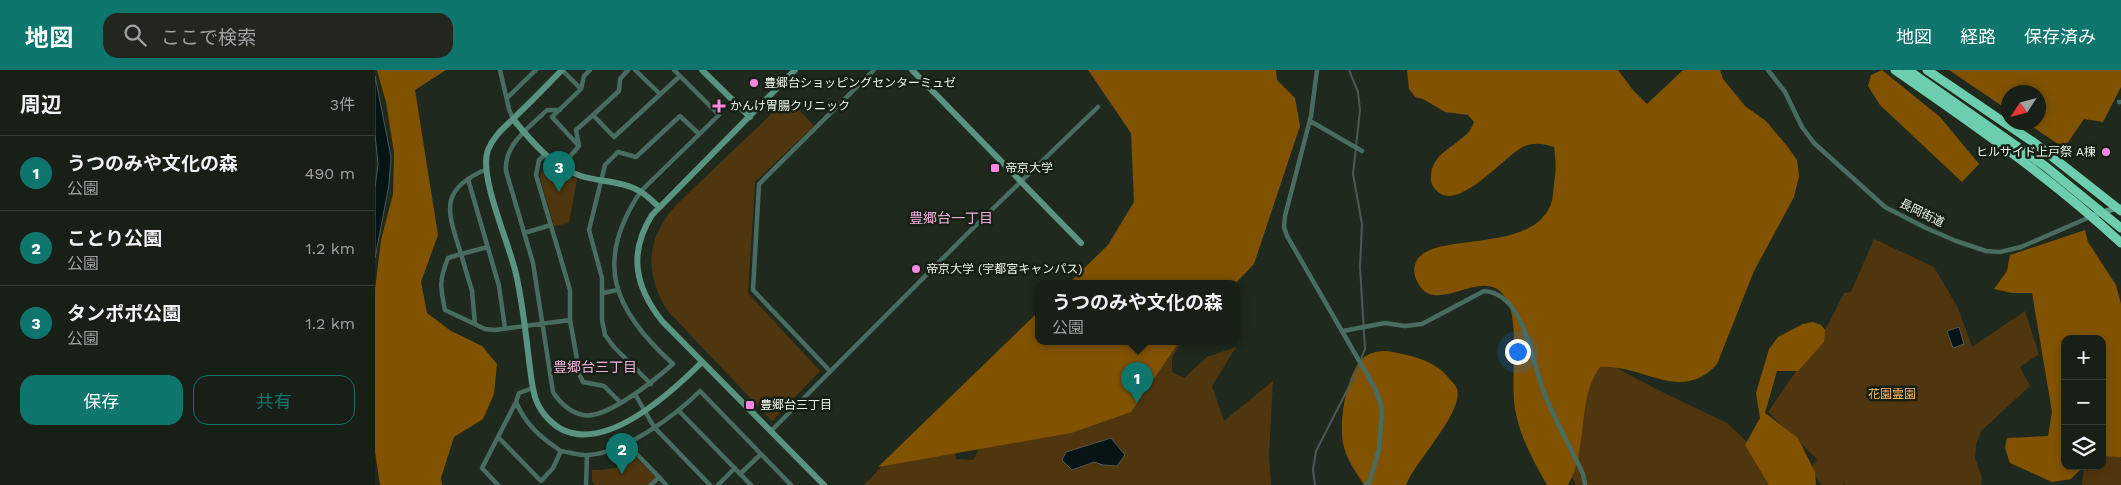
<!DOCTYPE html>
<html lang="ja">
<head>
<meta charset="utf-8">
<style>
	body { margin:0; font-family:"Work Sans","Noto Sans JP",sans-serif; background:#21271f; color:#f1f3f6 }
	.controls { position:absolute; right:15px; bottom:15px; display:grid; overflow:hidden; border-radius:10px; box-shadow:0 2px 8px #0003 }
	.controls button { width:45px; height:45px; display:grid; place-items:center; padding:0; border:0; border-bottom:1px solid #363d35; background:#181f16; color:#f1f3f6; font:25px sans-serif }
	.compass { position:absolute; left:1626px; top:15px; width:45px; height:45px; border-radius:50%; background:#181f16; box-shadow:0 2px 8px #0003; rotate:234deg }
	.you { position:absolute; left:1142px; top:281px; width:18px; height:18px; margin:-12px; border:4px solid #fff; border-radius:50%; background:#1a73e8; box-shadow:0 0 0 8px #1a73e833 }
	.badge { display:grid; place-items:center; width:32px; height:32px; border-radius:50%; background:#0f766e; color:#fff; font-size:16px; font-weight:700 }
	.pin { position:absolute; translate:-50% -41px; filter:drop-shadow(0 1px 2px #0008) }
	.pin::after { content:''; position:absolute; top:26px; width:18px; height:15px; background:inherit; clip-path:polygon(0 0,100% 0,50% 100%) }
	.popup { position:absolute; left:660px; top:210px; width:205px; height:65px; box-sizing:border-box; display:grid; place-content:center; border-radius:10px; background:#181f16; filter:drop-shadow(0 1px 4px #0005); font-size:16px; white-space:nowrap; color:#9fa2a1 }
	.popup b { font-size:19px; color:#f1f3f6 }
	.popup::after { content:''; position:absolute; left:50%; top:100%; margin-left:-10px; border:10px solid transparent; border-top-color:#181f16 }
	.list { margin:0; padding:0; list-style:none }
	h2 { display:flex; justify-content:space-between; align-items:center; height:65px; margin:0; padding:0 20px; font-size:21px }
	h2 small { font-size:16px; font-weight:400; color:#9fa2a1 }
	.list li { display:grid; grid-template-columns:32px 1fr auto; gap:15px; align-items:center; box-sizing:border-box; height:75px; padding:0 20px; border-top:1px solid #363d35 }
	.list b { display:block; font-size:19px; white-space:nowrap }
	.list p { margin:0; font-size:16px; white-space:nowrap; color:#9fa2a1 }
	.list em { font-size:16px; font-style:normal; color:#9fa2a1 }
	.actions { display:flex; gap:10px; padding:15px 20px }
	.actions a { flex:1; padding:11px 0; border:1px solid #0f766e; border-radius:15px; text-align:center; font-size:18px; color:#0f766e }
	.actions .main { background:#0f766e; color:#fff }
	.icon { flex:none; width:28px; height:28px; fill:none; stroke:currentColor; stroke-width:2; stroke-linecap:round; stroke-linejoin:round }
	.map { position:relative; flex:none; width:1746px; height:415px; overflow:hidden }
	header { display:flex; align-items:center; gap:30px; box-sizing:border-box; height:70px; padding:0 25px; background:#0f766e; color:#fff }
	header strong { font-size:24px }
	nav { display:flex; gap:28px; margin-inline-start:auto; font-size:18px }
	.search { width:350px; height:45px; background:#21271f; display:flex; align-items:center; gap:12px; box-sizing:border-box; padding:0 18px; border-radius:15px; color:#9fa2a1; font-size:19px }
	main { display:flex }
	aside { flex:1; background:#181f16 }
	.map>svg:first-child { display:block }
	.green { fill:#50360f }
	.forest { fill:#815300 }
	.water { fill:#061416; stroke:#4c5856 }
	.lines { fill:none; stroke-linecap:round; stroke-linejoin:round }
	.stream { stroke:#4c5856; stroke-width:2 }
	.street { stroke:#486d60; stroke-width:4.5 }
	.secondary { stroke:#589480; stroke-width:6 }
	.highway { stroke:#6dceaf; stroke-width:9 }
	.poi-dot { fill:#fc86e3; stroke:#172014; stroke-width:2 }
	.labels { text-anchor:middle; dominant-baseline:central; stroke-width:5; stroke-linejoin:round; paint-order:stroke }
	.poi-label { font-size:12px; fill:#eff5ed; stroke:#172014; text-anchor:start }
	.street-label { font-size:12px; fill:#eff5ed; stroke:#172014 }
	.park-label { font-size:12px; fill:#fcb95c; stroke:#172014 }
	.neighbourhood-label { font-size:14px; fill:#f1afe1; stroke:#172014 }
</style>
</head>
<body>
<header>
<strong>地図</strong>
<div class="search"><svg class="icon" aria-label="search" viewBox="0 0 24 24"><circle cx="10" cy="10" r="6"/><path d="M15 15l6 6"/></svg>ここで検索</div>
<nav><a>地図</a><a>経路</a><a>保存済み</a></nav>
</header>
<main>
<aside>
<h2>周辺<small>3件</small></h2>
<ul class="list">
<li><span class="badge">1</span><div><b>うつのみや文化の森</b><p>公園</p></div><em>490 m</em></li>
<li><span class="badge">2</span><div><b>ことり公園</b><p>公園</p></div><em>1.2 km</em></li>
<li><span class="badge">3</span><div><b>タンポポ公園</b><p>公園</p></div><em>1.2 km</em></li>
</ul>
<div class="actions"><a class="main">保存</a><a>共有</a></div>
</aside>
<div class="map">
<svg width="1746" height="415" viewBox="0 0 1746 415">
	<rect width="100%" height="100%" fill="#20291d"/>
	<path class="green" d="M 413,28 L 439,56 L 380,112 L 373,223 L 445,301 L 397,351 L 292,240 C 269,201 271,169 301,135 Z
		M 174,94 L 192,106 L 202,109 L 194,153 L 179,156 L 165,108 L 168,97 Z
		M 1499,169 L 1559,197 L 1583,238 L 1597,277 L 1650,241 L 1664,284 L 1645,297 L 1655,316 L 1606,361 L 1601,375 L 1600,388 L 1607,408 L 1606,415 L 1471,415 L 1469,413 L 1468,415 L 1446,415 L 1436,399 L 1442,389 L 1393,342 L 1454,253 L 1469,223 L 1476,222 Z
		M 756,272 L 807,272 L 797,287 L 797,302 L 809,308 L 832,287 L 861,277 L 837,316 L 849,351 L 898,311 L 894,386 L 896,415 L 489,415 L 508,395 L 577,362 L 581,389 L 598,390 L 608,372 Z
		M 1204,278 L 1281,319 L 1352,353 L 1417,415 L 1201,415 L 1179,373 Z
		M 1746,376 L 1746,415 L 1707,415 L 1709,396 L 1727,396 L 1727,377 Z
		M 260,387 L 281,407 L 274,415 L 219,415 L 217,411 L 217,400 C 234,400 248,398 260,387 Z"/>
	<path class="forest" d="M 2,0 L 71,0 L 40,20 L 63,165 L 46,212 L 52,243 L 76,261 L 107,276 L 122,294 L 119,324 L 108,349 L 79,367 L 66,408 L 67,415 L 5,415 L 0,382 L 0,220 L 6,170 L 18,124 L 19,83 L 11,32 Z
		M 713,0 L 901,0 L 902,10 L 920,28 L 925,56 L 879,194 L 860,214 L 693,214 L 733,175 L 759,132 L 756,63 Z
		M 1032,0 L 1243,0 L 1257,19 L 1272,34 L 1308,0 L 1345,0 L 1348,9 L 1370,36 L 1391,51 L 1412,76 L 1422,90 L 1424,106 L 1419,127 L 1379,201 L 1342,294 C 1306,334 1268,294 1225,297 C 1201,329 1214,379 1193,415 L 1172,415 C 1158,390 1145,367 1140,339 C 1135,309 1145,255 1132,230 C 1111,191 1062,249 1043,213 C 1040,208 1038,201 1040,195 C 1049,160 1148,185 1173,140 C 1178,133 1178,123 1179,114 C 1181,101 1181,91 1179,77 C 1168,73 1156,72 1146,78 C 1128,88 1081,144 1061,120 C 1055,114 1055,108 1057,99 C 1063,78 1093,72 1099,52 L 1093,45 L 1070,42 L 1048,29 L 1040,27 L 1034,19 Z
		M 1507,0 L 1565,47 L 1604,94 L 1587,112 L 1505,35 L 1493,16 L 1496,5 Z
		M 1574,0 L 1746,0 L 1746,17 L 1728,52 L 1709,49 L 1689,78 L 1652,53 L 1664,52 L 1664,22 L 1634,22 L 1633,40 Z
		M 1710,160 L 1713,172 L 1741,215 L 1746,234 L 1746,387 L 1727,386 L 1727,269 L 1690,269 L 1690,396 L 1709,396 L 1696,409 L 1677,412 L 1635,393 L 1630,378 L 1632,368 L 1673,366 L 1677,342 L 1657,223 L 1637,223 L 1619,219 L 1632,201 L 1635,185 Z
		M 663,242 L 663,272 L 804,272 L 756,342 L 696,363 L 503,397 Z
		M 1438,252 L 1446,255 L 1450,260 L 1449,272 L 1423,301 L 1402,301 L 1390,343 L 1423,368 L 1440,402 L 1441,415 L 1394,415 L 1370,375 L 1385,348 L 1381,323 L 1394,279 L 1403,267 L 1428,254 Z
		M 1011,281 C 1031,284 1060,290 1073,307 C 1076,311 1081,315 1082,319 C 1089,342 1040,391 1031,415 L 989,415 C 981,402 971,389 968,373 C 964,352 971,307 986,290 C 993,283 1001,281 1011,281 Z"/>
	<path class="water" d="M 0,6 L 16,87 L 14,115 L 0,188 L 0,118 L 3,94 L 0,64 Z
		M 1584,257 L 1589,274 L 1578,278 L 1572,261 Z
		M 736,368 L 750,385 L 742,396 L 728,395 L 719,392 L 697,400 L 687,390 L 691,382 Z"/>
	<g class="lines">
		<path class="stream" d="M 940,415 L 938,400 L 941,381 L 979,307 L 990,279 L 985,197 L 987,154 L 978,104 L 985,40 L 983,22 L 974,0"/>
		<path class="street" d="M 125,0 L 134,39 L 138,49
			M 187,0 L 206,19
			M 260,0 L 285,24
			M 942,0 L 936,46 L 910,146 L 909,157 L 912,166 L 1001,320 L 1007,339 L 1004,379 L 995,411 L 991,415
			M 1393,0 L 1410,22 L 1427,57 L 1439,73 L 1510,137 L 1551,158 L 1581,171 L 1611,181 L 1625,182 L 1646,177 L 1715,147
			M 132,28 L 161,0
			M 1744,32 L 1746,32
			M 185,40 L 172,40 C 154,58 129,74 131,101 L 158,193 L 178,322 C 185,333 194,342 208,345 C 231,350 281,309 298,294 C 238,240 218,192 266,121 L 344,45 L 299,0
			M 218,45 L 244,21 L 245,9 L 253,0
			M 935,51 L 987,81
			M 203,75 L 177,47 L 206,19 L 209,6 L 215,0
			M 171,84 L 164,90 L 161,105 L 195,220 L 195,250 L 205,306 L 208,312 L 229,316 L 245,332
			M 186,97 L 204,76 L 201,60 L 218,45 L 239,67 L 305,6
			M 112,99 C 62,120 73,142 86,184 L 73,188 C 64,211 65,216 70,240 L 110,259 L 120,260 L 195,250
			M 93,109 L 124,216 L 130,258
			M 149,163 L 176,155
			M 228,223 L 242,220
			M 100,254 L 97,221 L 86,184 L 113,177
			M 968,261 L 1010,253 L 1030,256 L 1047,254 L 1109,221 C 1149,223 1157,291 1168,320 C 1179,349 1195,376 1208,404 L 1210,415
			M 455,301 L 378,220 L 384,114 L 499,0
			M 276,314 L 239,277 L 230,265 L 227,250 L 227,208 L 214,160 L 230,95 L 243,82 L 261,87 L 305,46 L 324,64
			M 260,324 L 279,357 L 335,415
			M 304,341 L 376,415
			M 396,361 L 597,159 L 723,37
			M 123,367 L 166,411 L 178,398 L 186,381 C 165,367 151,355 141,332 L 144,323 L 158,318
			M 251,373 L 284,407 L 276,415
			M 186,381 C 194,382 205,386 213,385 C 249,383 300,346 325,321 L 416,415
			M 365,404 L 386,384
			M 284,407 L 291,415
			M 123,415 L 107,398 L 141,332
			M 211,415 L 212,386
			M 343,415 L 360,398"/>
		<path class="secondary" d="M 187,0 C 173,14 159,29 144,43 C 133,55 119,64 113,80 C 103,106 135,175 141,204 C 147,230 150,256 153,282 C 155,297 156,313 160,327 C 164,340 174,352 186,359 C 232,383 297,322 327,292
			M 327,0 L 375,47
			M 420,0 L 277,145 C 253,183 260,217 287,251 L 449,415
			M 537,0 L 706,173
			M 138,49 C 156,71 178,97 206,106 C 225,112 249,111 266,122 C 273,126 278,132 284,137
			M 1717,146 L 1744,137"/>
		<path class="highway" d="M 1520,0 C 1598,54 1676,108 1746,173
			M 1533,0 L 1670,96 L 1746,158
			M 1552,0 L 1661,74 L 1746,141"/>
	</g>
	<g class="poi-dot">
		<circle cx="379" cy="13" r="5"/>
		<path d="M341.5 28.5h5v5h5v5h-5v5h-5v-5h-5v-5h5z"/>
		<circle cx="1731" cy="82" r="5"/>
		<rect x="615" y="93" width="10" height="10" rx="2.5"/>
		<circle cx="541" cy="199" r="5"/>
		<rect x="370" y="330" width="10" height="10" rx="2.5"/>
	</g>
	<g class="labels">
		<g class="poi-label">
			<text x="389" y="13">豊郷台ショッピングセンターミュゼ</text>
			<text x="355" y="36">かんけ胃腸クリニック</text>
			<text x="1721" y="82" text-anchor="end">ヒルサイド上戸祭 A棟</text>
			<text x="630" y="98">帝京大学</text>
			<text x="551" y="199">帝京大学 (宇都宮キャンパス)</text>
			<text x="385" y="335">豊郷台三丁目</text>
		</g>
		<g class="street-label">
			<text transform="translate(1547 143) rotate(26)">長岡街道</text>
		</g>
		<g class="park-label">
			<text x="1517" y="324">花園霊園</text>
		</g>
		<g class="neighbourhood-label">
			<text x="576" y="148">豊郷台一丁目</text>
			<text x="220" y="297">豊郷台三丁目</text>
		</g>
	</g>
</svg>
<div class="controls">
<button>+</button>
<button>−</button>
<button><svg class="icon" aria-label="layers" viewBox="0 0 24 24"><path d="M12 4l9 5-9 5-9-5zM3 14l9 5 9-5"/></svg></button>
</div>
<svg class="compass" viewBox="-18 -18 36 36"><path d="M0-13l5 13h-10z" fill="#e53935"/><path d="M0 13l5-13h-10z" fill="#9fa2a1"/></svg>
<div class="you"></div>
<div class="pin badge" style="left:762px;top:333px">1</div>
<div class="popup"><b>うつのみや文化の森</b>公園</div>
<div class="pin badge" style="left:247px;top:404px">2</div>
<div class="pin badge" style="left:184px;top:122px">3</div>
</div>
</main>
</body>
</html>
